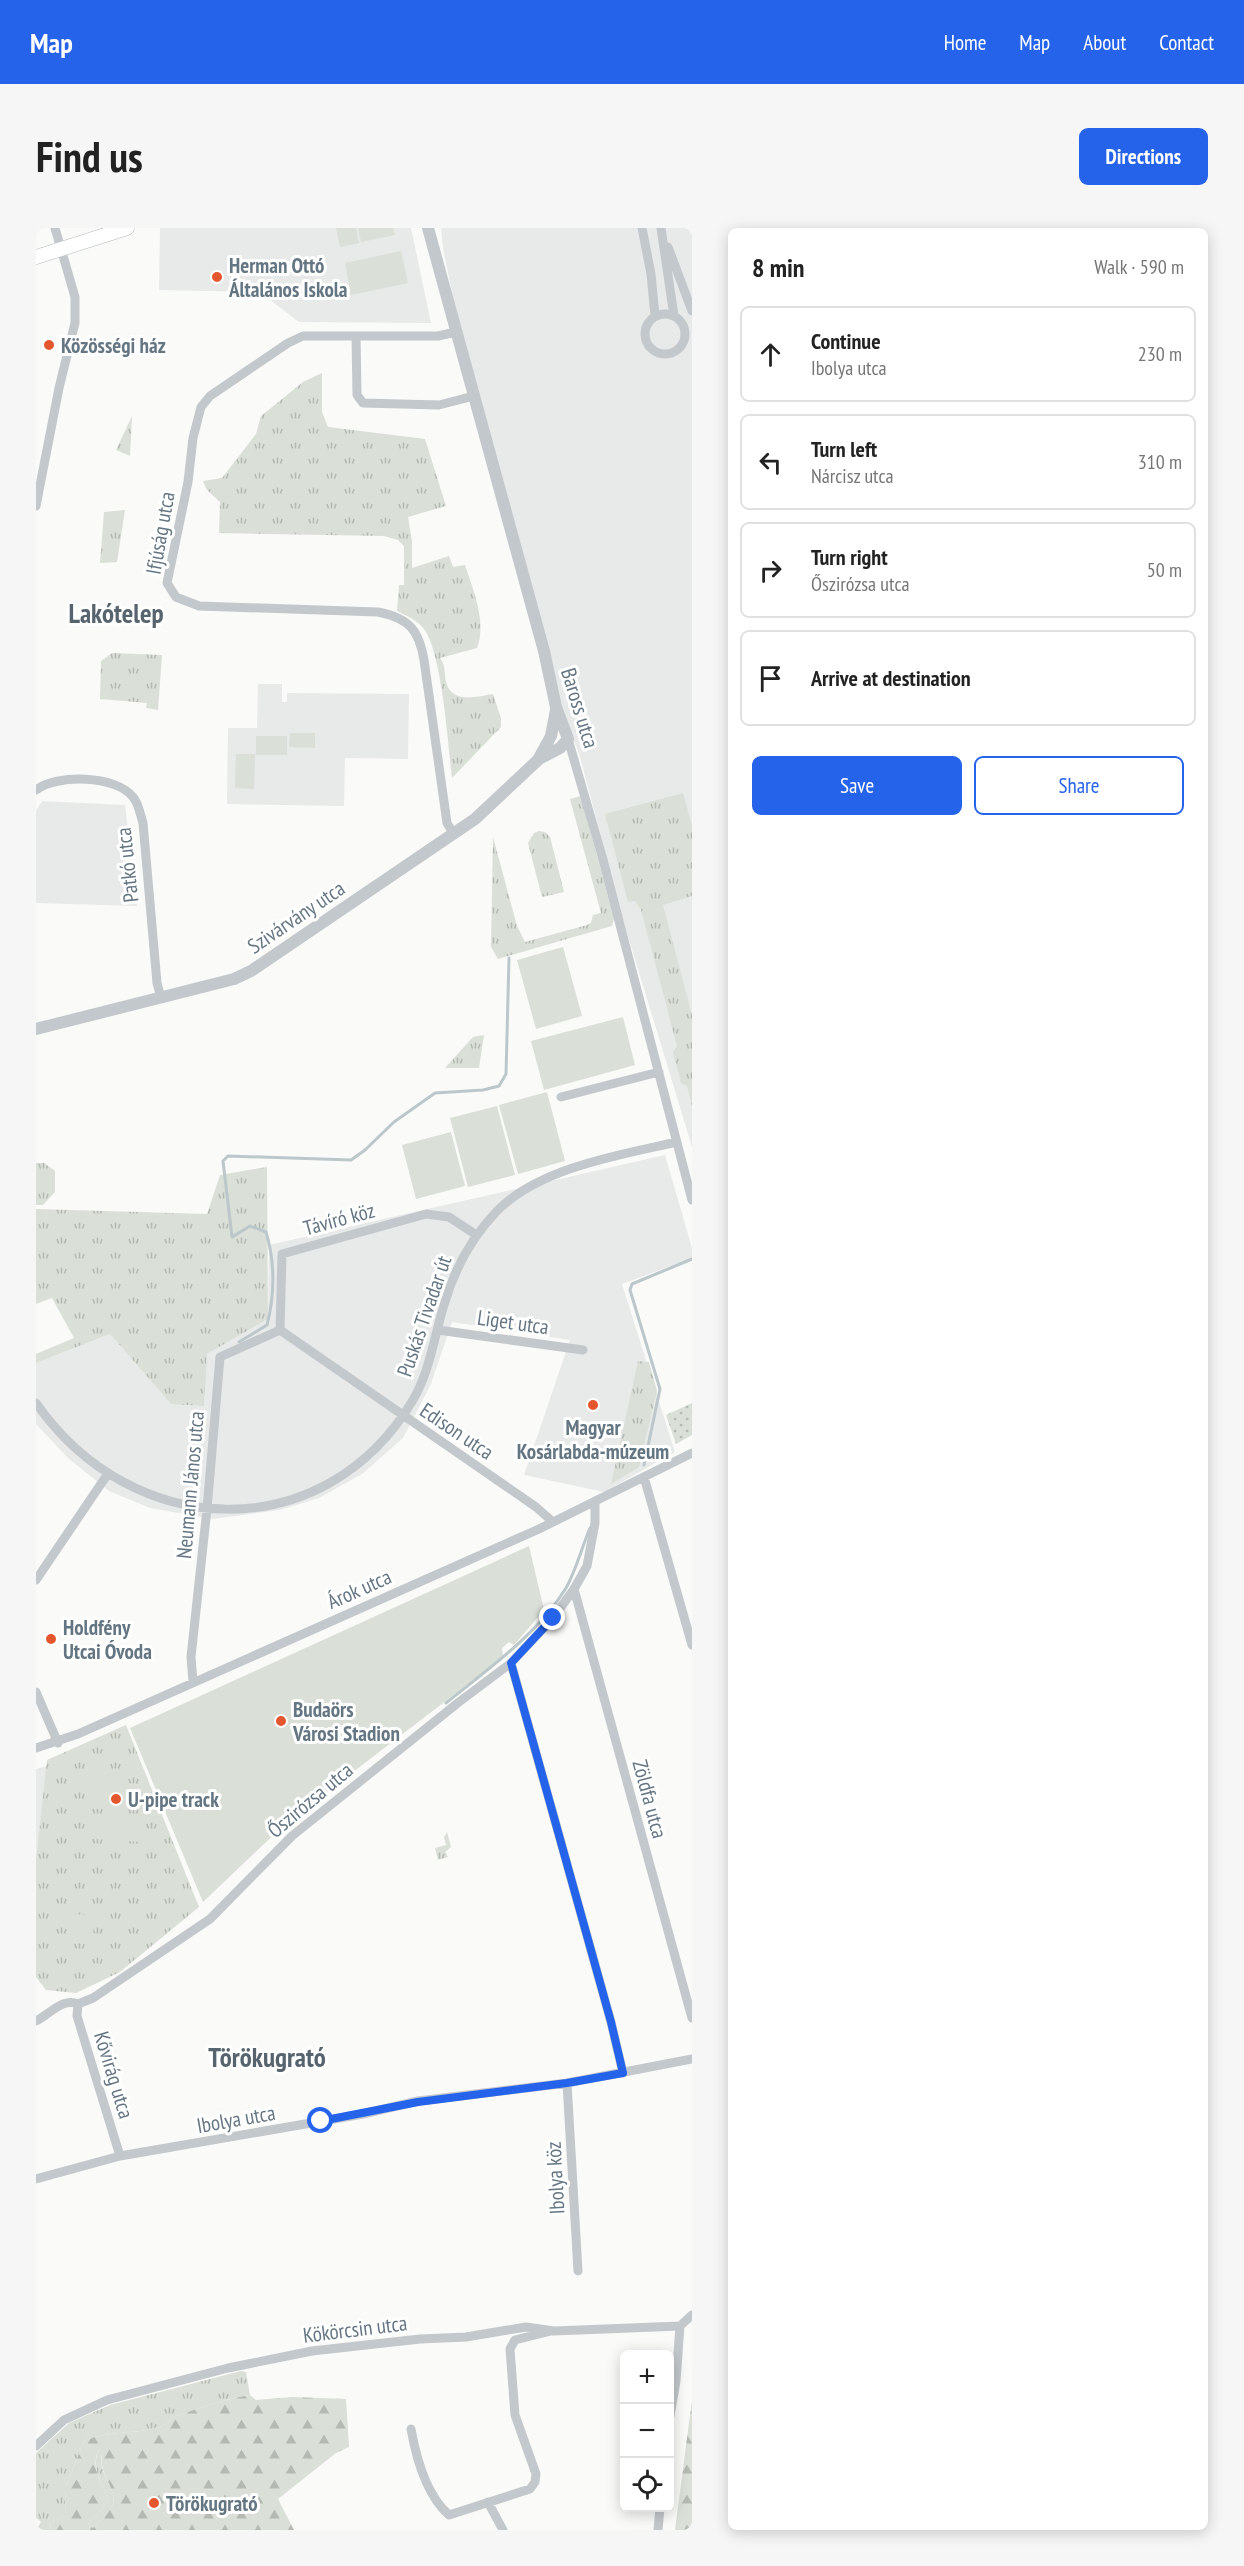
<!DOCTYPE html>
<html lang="en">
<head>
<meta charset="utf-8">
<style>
	body { margin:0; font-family:"PT Sans Narrow",sans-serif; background:#f6f6f6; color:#222 }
	.controls { position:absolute; right:18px; bottom:18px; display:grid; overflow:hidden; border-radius:9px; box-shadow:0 3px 15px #0003 }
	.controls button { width:54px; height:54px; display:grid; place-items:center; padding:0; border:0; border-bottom:2px solid #e0e0e0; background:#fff; color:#222; font:30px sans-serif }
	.stop { position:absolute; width:18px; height:18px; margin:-14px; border:4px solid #2563eb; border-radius:50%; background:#fff }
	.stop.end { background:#2563eb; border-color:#fff; box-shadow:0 2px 6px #0008 }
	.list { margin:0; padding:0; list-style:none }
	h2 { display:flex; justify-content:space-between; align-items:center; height:78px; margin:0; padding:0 24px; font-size:26px }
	h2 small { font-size:20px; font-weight:400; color:#767676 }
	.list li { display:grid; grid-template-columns:39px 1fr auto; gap:18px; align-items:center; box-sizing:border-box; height:96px; margin:0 12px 12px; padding:0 12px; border:2px solid #e0e0e0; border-radius:9px }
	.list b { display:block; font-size:22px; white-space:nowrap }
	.list p { margin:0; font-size:20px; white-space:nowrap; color:#767676 }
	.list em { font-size:20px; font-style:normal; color:#767676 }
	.actions { display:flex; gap:12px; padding:18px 24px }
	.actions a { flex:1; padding:14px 0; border:2px solid #2563eb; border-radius:9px; text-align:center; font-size:21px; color:#2563eb }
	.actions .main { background:#2563eb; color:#fff }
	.icon { flex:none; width:33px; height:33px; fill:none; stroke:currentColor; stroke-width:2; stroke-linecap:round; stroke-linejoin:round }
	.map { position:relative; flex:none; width:656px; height:2302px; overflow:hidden; border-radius:9px }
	header { display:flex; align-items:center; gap:36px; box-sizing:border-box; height:84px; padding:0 30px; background:#2563eb; color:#fff }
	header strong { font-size:28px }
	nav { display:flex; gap:33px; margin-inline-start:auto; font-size:21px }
	.intro { display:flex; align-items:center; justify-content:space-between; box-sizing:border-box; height:144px; padding:0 36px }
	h1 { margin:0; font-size:42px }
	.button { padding:15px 27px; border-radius:9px; background:#2563eb; color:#fff; font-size:21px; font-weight:700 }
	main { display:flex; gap:36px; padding:0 36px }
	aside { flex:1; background:#fff; border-radius:9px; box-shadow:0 3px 15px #0003 }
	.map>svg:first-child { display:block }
	.built { fill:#e8e9e9 }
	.grass { fill:url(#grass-tufts) }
	.forest { fill:url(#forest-firs); fill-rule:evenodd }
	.garden { fill:url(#garden-dots) }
	.pitch { fill:#dadfd7 }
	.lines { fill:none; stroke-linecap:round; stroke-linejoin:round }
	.stream { stroke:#bbc7cb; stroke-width:3 }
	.secondary-casing { stroke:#b3babf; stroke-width:15 }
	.minor { stroke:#c3c8cc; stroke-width:9 }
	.tertiary { stroke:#c3c8cc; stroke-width:12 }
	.secondary { stroke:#fff; stroke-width:14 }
	.route { stroke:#2563eb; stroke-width:8 }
	.poi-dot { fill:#e4572e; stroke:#fff; stroke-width:2 }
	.labels { text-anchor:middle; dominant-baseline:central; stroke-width:6; stroke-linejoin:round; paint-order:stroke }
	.poi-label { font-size:21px; font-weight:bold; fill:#657683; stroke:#fff; text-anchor:start }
	.street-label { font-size:21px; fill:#657683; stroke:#fff }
	.district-label { font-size:27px; font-weight:bold; fill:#57646e; stroke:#fff }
</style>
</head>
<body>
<header>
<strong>Map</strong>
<nav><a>Home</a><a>Map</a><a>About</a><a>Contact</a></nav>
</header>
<div class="intro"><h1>Find us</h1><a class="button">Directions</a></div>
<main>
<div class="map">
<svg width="656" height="2302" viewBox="0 0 656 2302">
	<defs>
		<pattern id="grass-tufts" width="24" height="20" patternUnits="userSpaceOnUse" patternTransform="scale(1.5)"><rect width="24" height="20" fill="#dadfd7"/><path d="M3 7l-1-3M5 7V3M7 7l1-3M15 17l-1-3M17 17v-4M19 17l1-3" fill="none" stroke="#b4b9b4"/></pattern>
		<pattern id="forest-firs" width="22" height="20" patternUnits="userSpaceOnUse" patternTransform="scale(1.5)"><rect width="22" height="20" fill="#dadfd7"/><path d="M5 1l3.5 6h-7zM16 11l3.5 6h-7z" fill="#b4b9b4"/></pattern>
		<pattern id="garden-dots" width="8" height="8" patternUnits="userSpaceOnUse" patternTransform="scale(1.5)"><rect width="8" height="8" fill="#dadfd7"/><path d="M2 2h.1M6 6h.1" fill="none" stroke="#b4b9b4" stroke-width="1.8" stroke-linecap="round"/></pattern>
	</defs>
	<rect width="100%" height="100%" fill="#fafaf8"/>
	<path class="built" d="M 124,0 L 375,0 L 395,95 L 263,94 L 224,64 L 123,62 Z
		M 405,0 L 656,0 L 656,919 L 588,695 L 543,525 L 523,478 L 422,94 L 407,20 Z
		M 222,456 L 246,456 L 246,474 L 251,474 L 251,465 L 373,466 L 372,531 L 309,530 L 308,578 L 191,576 L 192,500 L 221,500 Z
		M 6,573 L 89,577 L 101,678 L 0,675 L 0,583 Z
		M 629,927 L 656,1020 L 656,1030 L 586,1056 L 639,1224 L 568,1264 L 488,1247 L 534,1112 L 416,1094 L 395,1156 L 367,1210 L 326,1246 L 283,1270 L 244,1282 L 177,1291 L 114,1280 L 73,1263 L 32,1230 L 0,1196 L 0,1135 L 74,1106 L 135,1176 L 171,1126 L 232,1091 L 233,1017 Z
		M 11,1538 L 0,1632 L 0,1541 Z"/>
	<path class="grass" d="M 286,145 L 286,184 L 292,199 L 389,211 L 410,278 L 372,289 L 376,314 L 376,340 L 413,328 L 417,339 L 429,337 C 437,362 451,394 441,420 L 404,430 C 410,438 408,445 410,454 C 416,476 440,469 457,466 L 465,490 L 465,499 L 416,550 C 412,517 406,425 388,401 C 381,392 371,388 361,383 L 363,357 L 368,357 L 368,318 L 362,312 L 348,308 L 183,305 L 184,274 L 171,262 L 167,253 L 186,250 L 220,206 L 225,188 L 267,154 Z
		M 96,188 L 94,228 L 80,222 Z
		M 89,282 L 81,334 L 64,335 L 68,284 Z
		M 76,425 L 126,427 L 122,482 L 110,480 L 111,475 L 64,471 L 65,433 Z
		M 647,565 L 656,598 L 656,668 L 627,677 L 656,787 L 656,878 L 651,858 L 645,855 L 637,824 L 641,818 L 605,682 L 599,673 L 592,674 L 569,586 Z
		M 545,568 L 578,691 L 576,698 L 462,731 L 455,719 L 457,609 L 481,698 L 489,714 L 551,697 L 555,695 L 557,687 L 565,685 L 534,571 Z
		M 503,603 L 509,604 L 514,609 L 528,664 L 506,669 L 492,615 L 498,605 Z
		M 448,807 L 443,840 L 409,840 L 437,809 Z
		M 0,935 L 8,935 L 19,943 L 19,964 L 7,977 L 0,977 Z
		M 231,939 L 232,1091 L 171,1126 L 168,1178 L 135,1176 L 74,1106 L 0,1135 L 0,1126 L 38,1110 L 16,1070 L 0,1076 L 0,981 L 171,986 L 184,947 Z
		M 602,1133 L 613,1134 L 621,1163 L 603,1239 L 575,1256 Z
		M 90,1497 L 163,1679 L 84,1744 L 40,1765 L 10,1762 L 0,1749 L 0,1632 L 11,1532 Z
		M 411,1604 L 415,1619 L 409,1624 L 412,1629 L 402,1632 L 399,1620 L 410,1617 L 408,1609 Z
		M 205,2143 L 210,2144 L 214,2167 C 189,2171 165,2179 141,2188 C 134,2191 129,2198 121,2200 C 97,2206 70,2203 48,2213 L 30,2258 L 29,2288 L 15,2294 L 14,2302 L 0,2302 L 5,2294 L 0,2290 L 0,2225 L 33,2195 L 74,2177 Z
		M 63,2221 L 67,2223 C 58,2244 84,2261 76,2278 C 72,2287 63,2294 57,2300 L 52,2296 C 57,2290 68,2281 71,2273 C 74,2262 52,2246 63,2221 Z"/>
	<path class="forest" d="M 214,2167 L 220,2172 L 256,2169 L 310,2171 L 313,2219 L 300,2225 L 242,2271 L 258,2302 L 14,2302 L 15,2294 L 29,2288 L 30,2258 L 48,2213 C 70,2203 97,2206 121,2200 C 129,2198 134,2191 141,2188 C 165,2179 189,2171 214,2167 ZM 63,2221 L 67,2223 C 59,2244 84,2262 76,2278 C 72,2287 63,2294 57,2300 L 52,2296 C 58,2289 68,2281 71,2273 C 74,2261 51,2246 63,2221 Z
		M 656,2172 L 656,2302 L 639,2302 Z"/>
	<path class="garden" d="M 656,1175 L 656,1207 L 640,1216 L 630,1187 Z"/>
	<path class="pitch" d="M 300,0 L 320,0 L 323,15 L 304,19 Z
		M 322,0 L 357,0 L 359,7 L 325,14 Z
		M 365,23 L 372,55 L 315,67 L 309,35 Z
		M 254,505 L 279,505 L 279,520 L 253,519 Z
		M 220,508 L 251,508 L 251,527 L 220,527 Z
		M 200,526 L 219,526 L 218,561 L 199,560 Z
		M 527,719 L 546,788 L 500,801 L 481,732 Z
		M 587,789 L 599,837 L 508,862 L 495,813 Z
		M 511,864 L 529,933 L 482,946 L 463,877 Z
		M 461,878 L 479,947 L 432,959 L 414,890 Z
		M 415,904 L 429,958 L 380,971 L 366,917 Z
		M 493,1318 L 508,1382 L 478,1417 L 473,1414 L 466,1420 L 467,1427 L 454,1439 L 248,1597 L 167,1674 L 94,1500 Z
		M 63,1546 C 93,1552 99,1553 110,1582 L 58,1581 L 46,1554 Z
		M 59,1588 L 105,1591 L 104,1614 L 58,1611 Z
		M 36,1686 L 58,1687 L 57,1716 L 35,1715 Z"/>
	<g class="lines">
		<path class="stream" d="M 203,1114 L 231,1097 C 239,1067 239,1033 230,1004 L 214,998 L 196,1009 L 187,933 L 192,928 L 315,932 L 329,922 L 358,894 L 399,865 L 447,862 L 463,858 L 470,846 L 473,730
			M 608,1237 L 624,1161 L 594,1062 L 596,1056 L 656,1031
			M 410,1475 C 451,1442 502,1406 530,1360 C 540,1342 546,1319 554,1300"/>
		<g class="secondary-casing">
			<path id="secondary" d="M 0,29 L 91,0"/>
		</g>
		<path class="minor" d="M 606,0 L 615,46 L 619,88
			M 625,0 L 638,88
			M 632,19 L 656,83
			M609 106a20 20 0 1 1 40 0a20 20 0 1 1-40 0Z
			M 320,108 L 321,167 L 327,175 L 403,177 L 438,168
			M 0,278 L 23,160 L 39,95 L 39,69 L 19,0
			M 532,511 L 566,628 L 656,972
			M 0,562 C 20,546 80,547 97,569 C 103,576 104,586 107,595 L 121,755 L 125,770
			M 417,605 L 411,595 L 388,432 C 383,402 373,390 342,384 L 163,378 L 140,369 L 131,355 L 152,254 L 157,210 L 165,179 L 174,168 L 252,115 L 267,108 L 402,108 L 420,104
			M 525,869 L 623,844
			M 244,1102 L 500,1279 L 517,1294
			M 244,1102 L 246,1026 L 390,986 L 413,989 L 439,1006
			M 402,1102 L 547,1122
			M 0,1175 C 96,1313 288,1321 377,1172 C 394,1143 398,1109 408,1077 C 418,1042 435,1010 461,983 C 503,940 583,927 641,914
			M 608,1249 L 656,1417
			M 0,1352 L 71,1247
			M 538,1361 L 656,1790
			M 475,1435 L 575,1794 L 587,1845
			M 157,1454 L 155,1429 L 171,1281 L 184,1129 L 244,1102
			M 0,1464 L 22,1515
			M 0,1520 L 42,1506 L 503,1301 L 656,1225
			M 42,1776 L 41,1788 L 84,1928
			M 0,1793 C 13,1787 27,1769 42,1776 L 57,1770 L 174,1691 L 256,1608 L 423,1474 L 475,1435 L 517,1390 L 538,1361 L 551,1338 L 559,1295 L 559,1273
			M 531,1855 L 542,2043
			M 0,1951 L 84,1928 L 327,1886 L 382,1873 L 531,1855 L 656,1831
			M 634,2188 L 640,2153 L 644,2098
			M 375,2201 C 380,2229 390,2267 413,2287 L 494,2261 L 499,2254 L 500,2246 L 479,2187 L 474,2121 L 479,2112 L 515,2103
			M 0,2218 L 28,2192 L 71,2172 L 192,2140 L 276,2123 L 384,2111 L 430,2109 L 490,2099 L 518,2103 L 644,2098 L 656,2087
			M 452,2274 L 467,2302
			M 622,2302 L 624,2280"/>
		<path class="tertiary" d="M 503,530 L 515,508 L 520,482
			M 0,801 L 198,751 L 215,743 L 439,591 L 503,531 L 524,520 L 532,511 L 520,479 L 508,423 L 392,0"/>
		<use href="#secondary" class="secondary"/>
	</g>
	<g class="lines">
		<path class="route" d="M 285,1893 L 382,1874 L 531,1855 L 587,1845 L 575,1794 L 475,1435 L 517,1390"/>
	</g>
	<g class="poi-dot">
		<circle cx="181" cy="49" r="6"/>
		<circle cx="13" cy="117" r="6"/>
		<circle cx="557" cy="1177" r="6"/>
		<circle cx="15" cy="1411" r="6"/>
		<circle cx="245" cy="1493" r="6"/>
		<circle cx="80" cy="1571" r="6"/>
		<circle cx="118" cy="2275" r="6"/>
	</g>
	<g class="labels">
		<g class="poi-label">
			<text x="193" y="37">Herman Ottó<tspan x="193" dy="24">Általános Iskola</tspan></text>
			<text x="25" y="117">Közösségi ház</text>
			<text x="557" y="1199" text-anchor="middle">Magyar<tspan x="557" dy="24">Kosárlabda-múzeum</tspan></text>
			<text x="27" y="1399">Holdfény<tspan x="27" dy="24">Utcai Óvoda</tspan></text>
			<text x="257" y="1481">Budaörs<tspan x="257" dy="24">Városi Stadion</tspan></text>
			<text x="92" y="1571">U-pipe track</text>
			<text x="130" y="2275">Törökugrató</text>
		</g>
		<g class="street-label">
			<text transform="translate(124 305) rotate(-80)">Ifjúság utca</text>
			<text transform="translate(544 480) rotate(73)">Baross utca</text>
			<text transform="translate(91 637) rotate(-96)">Patkó utca</text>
			<text transform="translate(260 689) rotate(-34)">Szivárvány utca</text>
			<text transform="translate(303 991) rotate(-15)">Távíró köz</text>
			<text transform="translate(388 1088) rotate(-71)">Puskás Tivadar út</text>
			<text transform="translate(477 1094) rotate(8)">Liget utca</text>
			<text transform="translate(421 1203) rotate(34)">Edison utca</text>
			<text transform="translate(154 1257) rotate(-85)">Neumann János utca</text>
			<text transform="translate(323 1361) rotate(-24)">Árok utca</text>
			<text transform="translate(614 1571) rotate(75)">Zöldfa utca</text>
			<text transform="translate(274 1572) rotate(-40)">Őszirózsa utca</text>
			<text transform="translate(78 1847) rotate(73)">Kővirág utca</text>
			<text transform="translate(200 1891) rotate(-10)">Ibolya utca</text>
			<text transform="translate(519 1950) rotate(-93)">Ibolya köz</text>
			<text transform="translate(319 2101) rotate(-7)">Kökörcsin utca</text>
		</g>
		<g class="district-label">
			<text x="80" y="385">Lakótelep</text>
			<text x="231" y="1829">Törökugrató</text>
		</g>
	</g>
</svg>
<div class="controls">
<button>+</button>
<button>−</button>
<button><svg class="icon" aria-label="locate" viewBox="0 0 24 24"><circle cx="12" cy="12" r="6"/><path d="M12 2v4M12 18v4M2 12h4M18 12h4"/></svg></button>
</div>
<div class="stop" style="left:285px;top:1893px"></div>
<div class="stop end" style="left:517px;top:1390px"></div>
</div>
<aside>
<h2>8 min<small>Walk · 590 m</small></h2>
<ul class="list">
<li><svg class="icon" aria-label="ahead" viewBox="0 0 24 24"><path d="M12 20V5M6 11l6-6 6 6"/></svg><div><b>Continue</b><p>Ibolya utca</p></div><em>230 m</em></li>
<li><svg class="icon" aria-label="left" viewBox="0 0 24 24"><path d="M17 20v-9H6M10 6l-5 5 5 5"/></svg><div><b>Turn left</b><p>Nárcisz utca</p></div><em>310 m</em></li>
<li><svg class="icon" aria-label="right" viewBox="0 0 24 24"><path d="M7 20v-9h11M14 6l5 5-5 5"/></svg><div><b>Turn right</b><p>Őszirózsa utca</p></div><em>50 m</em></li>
<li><svg class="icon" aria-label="arrive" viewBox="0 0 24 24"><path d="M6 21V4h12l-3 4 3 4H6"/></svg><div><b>Arrive at destination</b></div></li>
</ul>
<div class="actions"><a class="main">Save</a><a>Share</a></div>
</aside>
</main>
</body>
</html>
